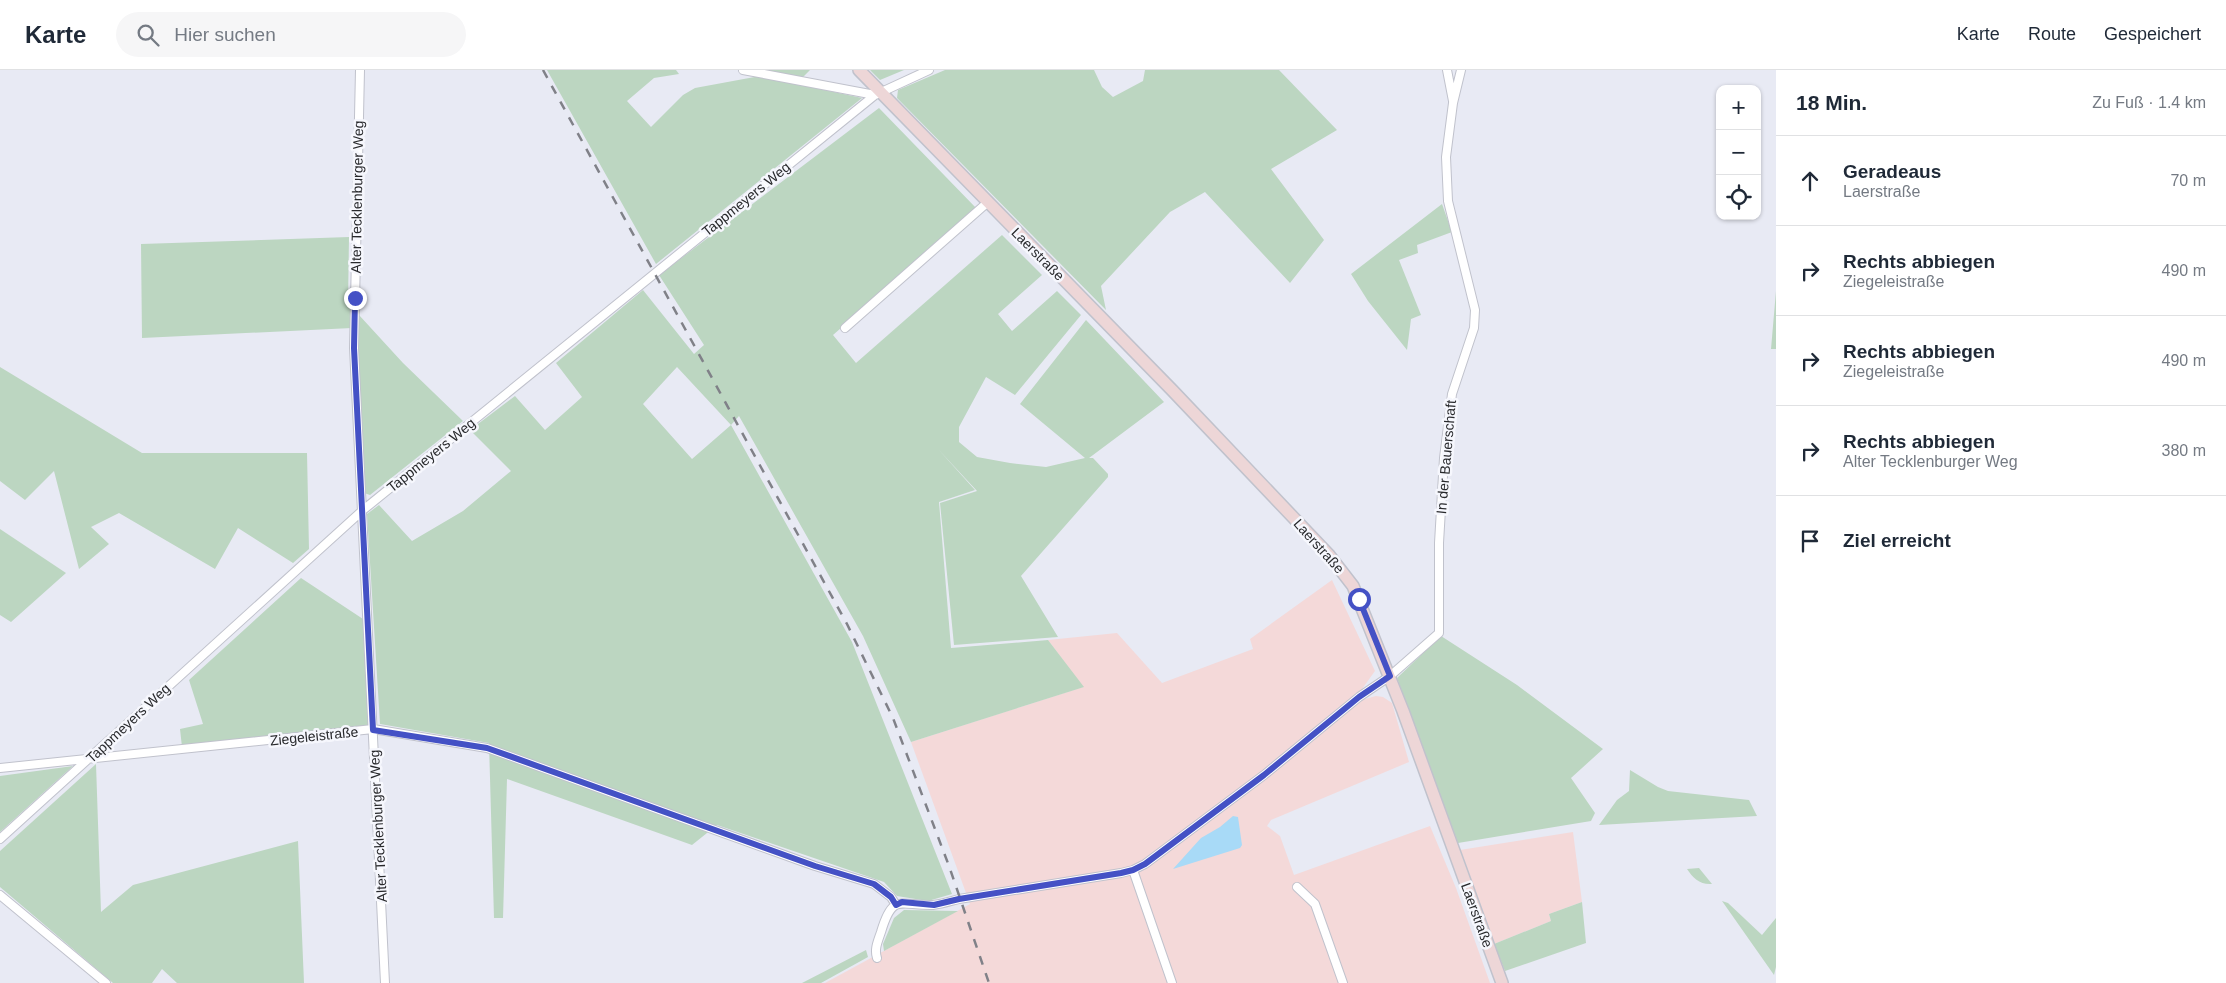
<!DOCTYPE html>
<html lang="de">
<head>
<meta charset="utf-8">
<style>
	body { margin:0; font-family:Arial,sans-serif; background:#f6f6f7; color:#1f2937 }
	.controls { position:absolute; right:15px; top:15px; display:grid; overflow:hidden; border-radius:10px; box-shadow:0 1px 4px #0004 }
	.controls button { width:45px; height:45px; display:grid; place-items:center; padding:0; border:0; border-bottom:1px solid #e0e1e3; background:#fff; color:#1f2937; font:25px sans-serif }
	.stop { position:absolute; width:15px; height:15px; margin:-11px; border:4px solid #4451c5; border-radius:50%; background:#fff }
	.stop.end { background:#4451c5; border-color:#fff; box-shadow:0 1px 5px #0008 }
	.list { margin:0; padding:0; list-style:none }
	h2 { display:flex; justify-content:space-between; align-items:center; height:65px; margin:0; padding:0 20px; font-size:21px }
	h2 small { font-size:16px; font-weight:400; color:#747a83 }
	.list li { display:grid; grid-template-columns:32px 1fr auto; gap:15px; align-items:center; box-sizing:border-box; height:90px; padding:0 20px; border-top:1px solid #e0e1e3 }
	.list b { display:block; font-size:19px; white-space:nowrap }
	.list p { margin:0; font-size:16px; white-space:nowrap; color:#747a83 }
	.list em { font-size:16px; font-style:normal; color:#747a83 }
	.icon { flex:none; width:28px; height:28px; fill:none; stroke:currentColor; stroke-width:2; stroke-linecap:round; stroke-linejoin:round }
	.map { position:relative; flex:none; width:1776px; height:913px; overflow:hidden }
	header { display:flex; align-items:center; gap:30px; box-sizing:border-box; height:70px; padding:0 25px; background:#fff; border-bottom:1px solid #e0e1e3 }
	header strong { font-size:24px }
	nav { display:flex; gap:28px; margin-inline-start:auto; font-size:18px }
	.search { width:350px; height:45px; background:#f6f6f7; display:flex; align-items:center; gap:12px; box-sizing:border-box; padding:0 18px; border-radius:28px; color:#747a83; font-size:19px }
	main { display:flex }
	aside { flex:1; background:#fff }
	.map>svg:first-child { display:block }
	.commercial { fill:#f4d9d9 }
	.green { fill:#bcd6c1; fill-rule:evenodd }
	.water { fill:#a8daf7 }
	.lines { fill:none; stroke-linecap:round; stroke-linejoin:round }
	.street-casing { stroke:#c0c2cc; stroke-width:10 }
	.secondary-casing { stroke:#c0c2cc; stroke-width:14 }
	.street { stroke:#fff; stroke-width:8 }
	.secondary { stroke:#edd6d7; stroke-width:11 }
	.rail { stroke:#808188; stroke-width:2.5; stroke-dasharray:9 9; stroke-linecap:butt }
	.route { stroke:#4451c5; stroke-width:6 }
	.labels { text-anchor:middle; dominant-baseline:central; stroke-width:5; stroke-linejoin:round; paint-order:stroke }
	.street-label { font-size:14px; fill:#28292c; stroke:#f6f7fd }
</style>
</head>
<body>
<header>
<strong>Karte</strong>
<div class="search"><svg class="icon" aria-label="search" viewBox="0 0 24 24"><circle cx="10" cy="10" r="6"/><path d="M15 15l6 6"/></svg>Hier suchen</div>
<nav><a>Karte</a><a>Route</a><a>Gespeichert</a></nav>
</header>
<main>
<div class="map">
<svg width="1776" height="913" viewBox="0 0 1776 913">
	<rect width="100%" height="100%" fill="#e8eaf4"/>
	<path class="commercial" d="M 1332,510 L 1375,601 L 1362,619 L 1365,629 L 1376,626 L 1383,627 L 1392,633 L 1409,692 L 1271,750 L 1267,756 L 1280,766 L 1294,805 L 1430,756 L 1456,818 L 1490,913 L 825,913 L 970,834 L 911,672 L 1083,617 L 1048,570 L 1117,563 L 1162,613 L 1253,579 L 1250,569 Z
		M 1573,762 L 1582,832 L 1549,844 L 1551,851 L 1494,874 L 1460,780 Z"/>
	<path class="green" d="M 547,0 L 676,0 L 679,4 L 654,8 L 627,31 L 651,57 L 683,25 L 695,18 L 760,6 L 862,28 L 656,194 Z
		M 757,0 L 810,0 L 801,9 Z
		M 870,0 L 904,0 L 880,10 Z
		M 945,0 L 1094,0 L 1102,17 L 1113,27 L 1143,11 L 1145,0 L 1279,0 L 1337,60 L 1271,99 L 1324,170 L 1290,213 L 1205,122 L 1170,142 L 1101,216 L 1106,240 L 897,28 L 898,20 Z
		M 879,38 L 977,139 L 833,265 L 856,293 L 1002,165 L 1042,205 L 998,244 L 1012,261 L 1057,221 L 1081,245 L 1015,325 L 986,307 L 959,357 L 959,372 L 977,387 L 1010,393 L 1046,397 L 1085,388 L 1020,334 L 1086,250 L 1164,332 L 1089,388 L 1093,388 L 1108,404 L 1108,407 L 1021,506 L 1058,567 L 954,575 L 940,433 L 977,421 L 938,379 L 975,420 L 939,432 L 951,578 L 1048,570 L 1084,617 L 911,672 L 863,566 L 739,346 L 731,355 L 852,572 L 952,824 L 928,831 L 897,826 L 884,812 L 717,755 L 692,775 L 507,709 L 503,848 L 494,848 L 489,673 L 380,654 L 367,444 L 379,435 L 412,471 L 463,441 L 511,401 L 470,360 L 515,326 L 545,360 L 582,327 L 556,293 L 643,220 L 694,284 L 704,275 L 659,205 ZM 677,297 L 731,355 L 692,389 L 643,334 Z
		M 1442,134 L 1452,162 L 1417,175 L 1418,183 L 1399,190 L 1421,245 L 1411,249 L 1407,280 L 1368,231 L 1351,204 Z
		M 349,167 L 348,233 L 403,293 L 463,351 L 370,425 L 364,423 L 352,258 L 142,268 L 141,174 Z
		M 1776,221 L 1776,279 L 1771,279 Z
		M 0,297 L 142,383 L 307,383 L 309,479 L 293,493 L 238,458 L 215,499 L 119,443 L 91,457 L 109,474 L 79,499 L 54,401 L 25,430 L 0,411 Z
		M 0,459 L 66,503 L 11,552 L 0,545 Z
		M 301,508 L 363,549 L 370,657 L 182,677 L 180,659 L 203,654 L 189,610 Z
		M 1441,566 L 1517,615 L 1603,679 L 1571,708 L 1595,743 L 1591,751 L 1458,773 L 1397,608 Z
		M 96,694 L 101,842 L 133,815 L 298,771 L 304,913 L 177,913 L 162,899 L 152,913 L 113,913 L 0,817 L 0,781 Z
		M 73,696 L 0,762 L 0,706 Z
		M 1630,700 L 1658,717 L 1668,721 L 1749,730 L 1757,746 L 1599,755 L 1617,730 L 1629,721 Z
		M 1699,798 L 1712,814 C 1700,815 1693,808 1687,799 Z
		M 1722,831 L 1728,833 L 1762,865 L 1776,848 L 1776,897 L 1774,905 Z
		M 1582,832 L 1586,873 L 1505,901 L 1494,874 L 1551,851 L 1549,844 Z
		M 904,840 L 958,841 L 884,881 L 883,874 L 894,848 Z
		M 866,880 L 868,887 L 821,913 L 802,913 Z"/>
	<path class="water" d="M 1233,746 L 1238,747 L 1242,775 L 1240,778 L 1173,799 L 1201,768 L 1220,757 Z"/>
	<g class="lines">
		<g class="street-casing">
			<path id="street" d="M 360,0 L 354,278 L 385,913
				M 743,0 L 875,25
				M 1447,0 L 1453,31
				M 845,258 L 988,132
				M 0,698 L 373,659 L 487,678 L 815,796 L 874,814 L 891,827 L 896,835
				M 0,769 L 363,440 L 875,25 L 929,0
				M 1133,800 L 1172,913
				M 1297,817 L 1315,834 L 1343,913
				M 0,825 L 106,913
				M 877,888 C 874,879 878,871 881,862 C 893,822 900,836 933,835 C 942,834 951,831 959,829 L 1121,803 L 1133,800 L 1145,794 L 1264,705 L 1359,627 L 1390,606 L 1439,563 L 1439,473 L 1444,388 L 1452,324 L 1474,258 L 1475,240 L 1448,131 L 1446,87 L 1453,33 L 1461,0"/>
		</g>
		<g class="secondary-casing">
			<path id="secondary" d="M 859,0 L 1172,320 L 1329,485 L 1353,516 L 1403,641 L 1502,913"/>
		</g>
		<use href="#street" class="street"/>
		<use href="#secondary" class="secondary"/>
		<path class="rail" d="M 543,0 L 847,554 L 893,648 L 949,796 L 989,913"/>
	</g>
	<g class="lines">
		<path class="route" d="M 355,228 L 354,278 L 373,660 L 487,678 L 815,796 L 874,814 L 891,827 L 896,835 L 902,832 L 934,835 L 959,829 L 1121,803 L 1133,800 L 1145,794 L 1264,705 L 1359,627 L 1390,606 L 1359,529"/>
	</g>
	<g class="labels">
		<g class="street-label">
			<text transform="translate(357 127) rotate(-89)">Alter Tecklenburger Weg</text>
			<text transform="translate(746 129) rotate(-39)">Tappmeyers Weg</text>
			<text transform="translate(1038 184) rotate(45)">Laerstraße</text>
			<text transform="translate(431 385) rotate(-39)">Tappmeyers Weg</text>
			<text transform="translate(1446 387) rotate(-85)">In der Bauerschaft</text>
			<text transform="translate(1319 476) rotate(48)">Laerstraße</text>
			<text transform="translate(128 653) rotate(-43)">Tappmeyers Weg</text>
			<text transform="translate(314 666) rotate(-6)">Ziegeleistraße</text>
			<text transform="translate(378 756) rotate(-93)">Alter Tecklenburger Weg</text>
			<text transform="translate(1477 845) rotate(70)">Laerstraße</text>
		</g>
	</g>
</svg>
<div class="controls">
<button>+</button>
<button>−</button>
<button><svg class="icon" aria-label="locate" viewBox="0 0 24 24"><circle cx="12" cy="12" r="6"/><path d="M12 2v4M12 18v4M2 12h4M18 12h4"/></svg></button>
</div>
<div class="stop" style="left:1359px;top:529px"></div>
<div class="stop end" style="left:355px;top:228px"></div>
</div>
<aside>
<h2>18 Min.<small>Zu Fuß · 1.4 km</small></h2>
<ul class="list">
<li><svg class="icon" aria-label="ahead" viewBox="0 0 24 24"><path d="M12 20V5M6 11l6-6 6 6"/></svg><div><b>Geradeaus</b><p>Laerstraße</p></div><em>70 m</em></li>
<li><svg class="icon" aria-label="right" viewBox="0 0 24 24"><path d="M7 20v-9h11M14 6l5 5-5 5"/></svg><div><b>Rechts abbiegen</b><p>Ziegeleistraße</p></div><em>490 m</em></li>
<li><svg class="icon" aria-label="right" viewBox="0 0 24 24"><path d="M7 20v-9h11M14 6l5 5-5 5"/></svg><div><b>Rechts abbiegen</b><p>Ziegeleistraße</p></div><em>490 m</em></li>
<li><svg class="icon" aria-label="right" viewBox="0 0 24 24"><path d="M7 20v-9h11M14 6l5 5-5 5"/></svg><div><b>Rechts abbiegen</b><p>Alter Tecklenburger Weg</p></div><em>380 m</em></li>
<li><svg class="icon" aria-label="arrive" viewBox="0 0 24 24"><path d="M6 21V4h12l-3 4 3 4H6"/></svg><div><b>Ziel erreicht</b></div></li>
</ul>
</aside>
</main>
</body>
</html>
